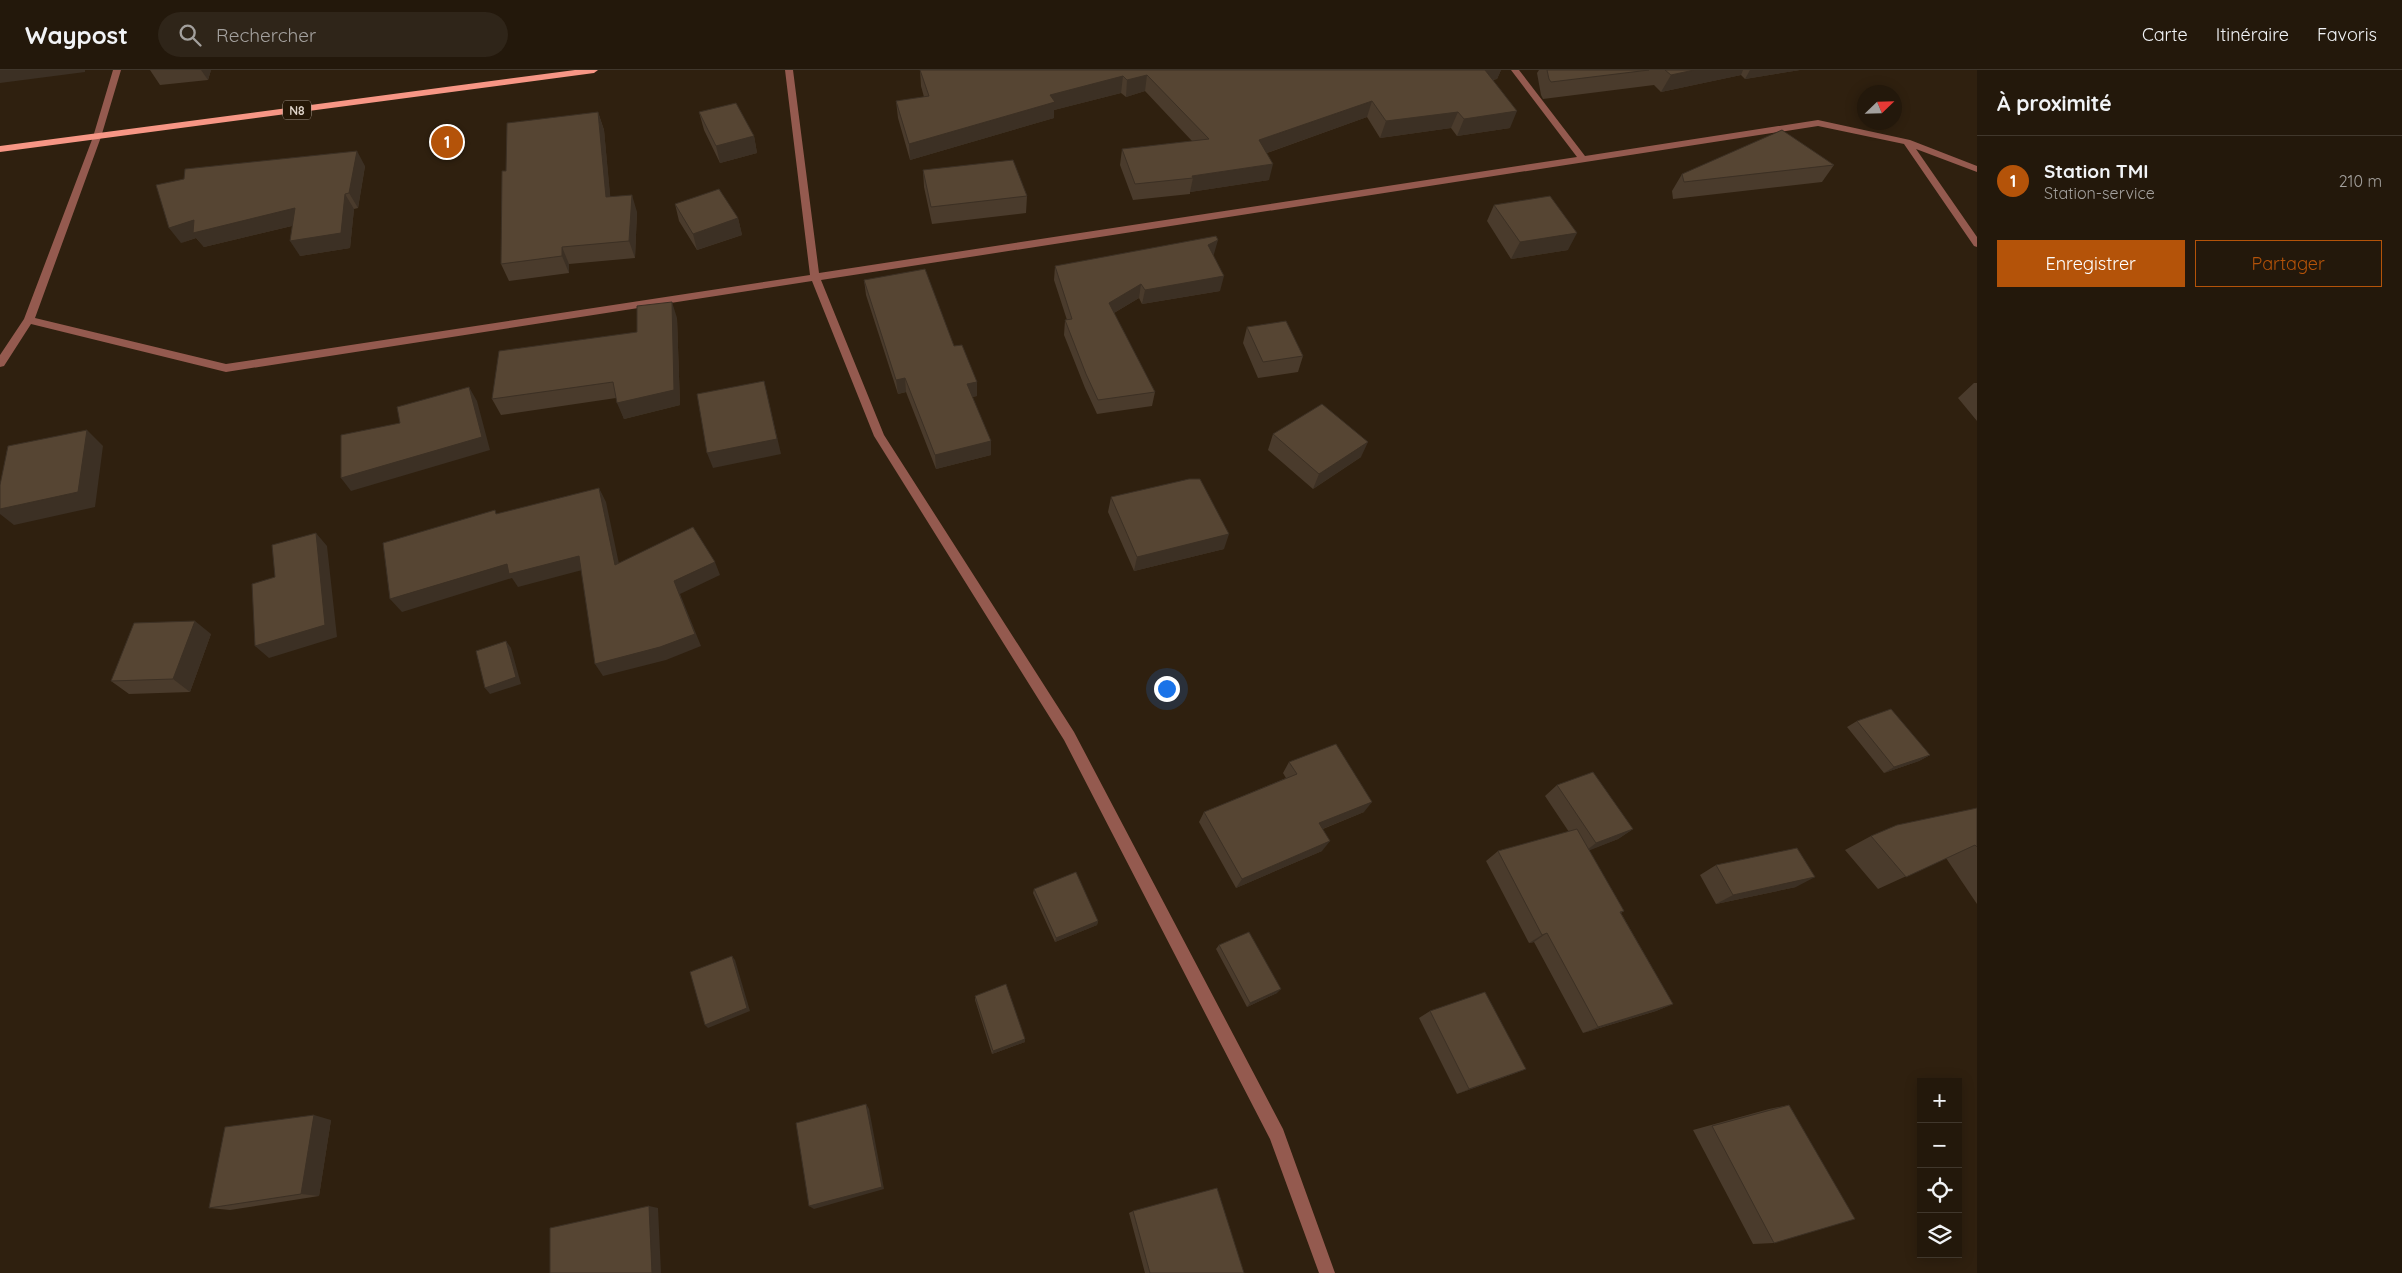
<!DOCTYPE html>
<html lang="fr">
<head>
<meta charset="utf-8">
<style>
	body { margin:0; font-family:Quicksand,sans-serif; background:#2f2519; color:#f1f3f6 }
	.controls { position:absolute; right:15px; bottom:15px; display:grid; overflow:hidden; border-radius:0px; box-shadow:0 2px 12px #0003 }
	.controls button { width:45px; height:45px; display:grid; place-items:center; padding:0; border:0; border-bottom:1px solid #40372c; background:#23180b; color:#f1f3f6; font:25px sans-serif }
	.compass { position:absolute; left:1857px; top:15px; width:45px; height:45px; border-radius:50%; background:#23180b; box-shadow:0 2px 12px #0003; rotate:67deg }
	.you { position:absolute; left:1166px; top:618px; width:18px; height:18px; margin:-12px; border:4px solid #fff; border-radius:50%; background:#1a73e8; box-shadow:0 0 0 8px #1a73e833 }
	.badge { display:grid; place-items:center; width:32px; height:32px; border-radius:50%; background:#b45309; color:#fff; font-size:16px; font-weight:700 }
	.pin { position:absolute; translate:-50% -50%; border:2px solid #fff; box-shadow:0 1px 5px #0006 }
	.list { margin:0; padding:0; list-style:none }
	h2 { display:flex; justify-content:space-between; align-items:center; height:65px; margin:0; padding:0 20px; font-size:21px }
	h2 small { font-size:16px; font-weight:400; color:#a3a09d }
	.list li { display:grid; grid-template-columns:32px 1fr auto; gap:15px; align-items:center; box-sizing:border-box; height:90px; padding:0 20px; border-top:1px solid #40372c }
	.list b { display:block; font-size:19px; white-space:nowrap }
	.list p { margin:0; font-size:16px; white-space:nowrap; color:#a3a09d }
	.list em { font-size:16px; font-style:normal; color:#a3a09d }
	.actions { display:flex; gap:10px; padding:15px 20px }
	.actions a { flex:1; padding:11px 0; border:1px solid #b45309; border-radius:0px; text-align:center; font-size:18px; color:#b45309 }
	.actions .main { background:#b45309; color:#fff }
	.icon { flex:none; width:28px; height:28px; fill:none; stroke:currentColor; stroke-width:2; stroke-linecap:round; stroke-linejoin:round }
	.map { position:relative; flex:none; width:1977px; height:1203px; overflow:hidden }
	header { display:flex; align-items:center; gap:30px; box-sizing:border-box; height:70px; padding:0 25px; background:#23180b; border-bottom:1px solid #40372c }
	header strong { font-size:24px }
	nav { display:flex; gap:28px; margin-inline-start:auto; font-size:18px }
	.search { width:350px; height:45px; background:#2f2519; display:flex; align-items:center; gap:12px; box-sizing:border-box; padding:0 18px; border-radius:28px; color:#a3a09d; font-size:19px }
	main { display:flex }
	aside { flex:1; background:#23180b }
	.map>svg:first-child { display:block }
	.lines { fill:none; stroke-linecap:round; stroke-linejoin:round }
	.minor { fill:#945a4f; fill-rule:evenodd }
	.major { fill:#f79685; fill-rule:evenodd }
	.wall { fill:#4a3b2c }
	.shaded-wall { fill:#3c3024 }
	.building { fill:#564533; stroke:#3c3024 }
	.labels { text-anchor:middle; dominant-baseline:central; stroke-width:4.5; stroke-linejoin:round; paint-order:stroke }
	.shield { fill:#251706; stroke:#a5998d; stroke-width:1 }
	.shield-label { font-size:12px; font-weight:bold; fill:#dcd1c7 }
</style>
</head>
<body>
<header>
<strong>Waypost</strong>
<div class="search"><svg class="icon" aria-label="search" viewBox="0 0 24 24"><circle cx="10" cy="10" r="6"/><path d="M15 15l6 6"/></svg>Rechercher</div>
<nav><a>Carte</a><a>Itinéraire</a><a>Favoris</a></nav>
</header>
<main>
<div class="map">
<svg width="1977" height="1203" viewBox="0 0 1977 1203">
	<rect width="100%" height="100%" fill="#2f200f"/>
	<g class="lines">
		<path class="minor" d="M 113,0 L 121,0 L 101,67 L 35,248 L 226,294 L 810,205 L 785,0 L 793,0 L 819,203 L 1577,87 L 1511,0 L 1519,0 L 1585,86 L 1818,50 L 1910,70 L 1977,96 L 1977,102 L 1916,79 L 1977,167 L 1977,177 L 1974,176 L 1904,74 L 1818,56 L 821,210 L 884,365 L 1074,662 L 1283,1059 L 1335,1203 L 1319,1203 L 1270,1069 L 1064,670 L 874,366 L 812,211 L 226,302 L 31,254 L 4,296 L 0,297 L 0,285 L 24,249 L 93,67 Z"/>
		<path class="major" d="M 575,0 L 598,0 L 594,3 L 0,82 L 0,76 Z"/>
	</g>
	<path class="wall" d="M 150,0 L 211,0 L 208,10 L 160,15 Z
		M 920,0 L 1501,0 L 1497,9 L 1493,10 L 1510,58 L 1457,66 L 1451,58 L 1380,68 L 1367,47 L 1267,83 L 1269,110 L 1190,122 L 1190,124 L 1133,130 L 1120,95 L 1122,79 L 1192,71 L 1145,21 L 1126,27 L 1121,23 L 1054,40 L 1054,48 L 910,90 L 898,48 L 896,31 L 924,27 L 921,16 Z
		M 1539,0 L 1800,0 L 1745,9 L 1741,5 L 1661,22 L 1654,15 L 1543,29 L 1541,25 L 1537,3 Z
		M 598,42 L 604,60 L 610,127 L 637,142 L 635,188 L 569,194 L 569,203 L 509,211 L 501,194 L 506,101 Z
		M 699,42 L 754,66 L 757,83 L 720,93 L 704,60 Z
		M 1834,95 L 1822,112 L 1673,129 L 1672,121 L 1682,104 Z
		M 365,96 L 358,138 L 354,139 L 350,178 L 300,186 L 292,156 L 204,177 L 196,168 L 181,173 Z
		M 923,100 L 1027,126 L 1026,143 L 932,154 L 924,117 Z
		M 675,134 L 738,148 L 742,165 L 697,180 L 679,151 Z
		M 1494,135 L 1568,180 L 1511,189 L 1487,151 Z
		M 1214,184 L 1213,185 L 1220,221 L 1142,234 L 1139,228 L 1114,243 L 1155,322 L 1152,336 L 1097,344 L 1085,318 L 1064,265 L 1065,250 L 1067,250 L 1054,210 L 1055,196 Z
		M 864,210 L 954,276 L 977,326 L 972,327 L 991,385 L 936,399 L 906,322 L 898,324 L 866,225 Z
		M 677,248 L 680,335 L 624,349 L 616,328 L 501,345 L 492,329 L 637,262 Z
		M 1247,257 L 1303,286 L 1298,302 L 1258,308 L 1243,273 Z
		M 1974,313 L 1977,313 L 1977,351 L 1958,328 Z
		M 1273,364 L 1361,387 L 1313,419 L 1268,380 Z
		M 1111,427 L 1224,479 L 1134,501 L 1108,442 Z
		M 211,564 L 190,622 L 129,624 L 111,611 Z
		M 1857,651 L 1930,685 L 1919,691 L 1884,703 L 1847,657 Z
		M 1289,692 L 1364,742 L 1323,759 L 1322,781 L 1236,818 L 1199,752 L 1204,742 L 1286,708 L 1283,703 Z
		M 1557,715 L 1633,759 L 1618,769 L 1589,780 L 1624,841 L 1621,843 L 1673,934 L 1656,941 L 1583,963 L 1534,872 L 1529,873 L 1486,791 L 1498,781 L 1569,762 L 1545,726 Z
		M 1977,738 L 1977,834 L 1946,788 L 1878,819 L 1845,780 L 1871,766 Z
		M 1716,795 L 1796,817 L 1716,834 L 1700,805 Z
		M 1034,819 L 1098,851 L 1097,855 L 1055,872 L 1033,823 Z
		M 1219,875 L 1277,923 L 1247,937 L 1216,879 Z
		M 975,926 L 1025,972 L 992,984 L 975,930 Z
		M 1430,941 L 1526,999 L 1513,1004 L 1457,1024 L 1419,948 Z
		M 1789,1035 L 1774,1173 L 1753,1174 L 1693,1060 L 1769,1039 Z
		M 331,1050 L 319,1126 L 230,1140 L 209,1138 Z
		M 1133,1141 L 1244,1203 L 1145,1203 L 1129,1143 Z"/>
	<path class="shaded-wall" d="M 0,0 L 85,0 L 85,2 L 0,13 Z
		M 201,0 L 211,0 L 208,10 Z
		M 1480,0 L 1501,0 L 1497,9 L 1475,12 Z
		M 1694,0 L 1743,0 L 1741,5 L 1661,22 L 1671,5 Z
		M 1750,0 L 1800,0 L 1745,9 Z
		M 1147,5 L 1145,21 L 1126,27 L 1127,10 Z
		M 1123,6 L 1121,23 L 1054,40 L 1054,48 L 910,90 L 909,74 L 1050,25 Z
		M 1372,31 L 1367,47 L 1255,87 L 1259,70 Z
		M 1517,41 L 1510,58 L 1457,66 L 1464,49 Z
		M 598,42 L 604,60 L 612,144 L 606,127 Z
		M 1458,42 L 1451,58 L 1380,68 L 1386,51 Z
		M 754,66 L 757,83 L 720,93 L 716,76 Z
		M 357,81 L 365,96 L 358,138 L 349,123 Z
		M 1273,94 L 1269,110 L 1190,122 L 1193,108 L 1192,106 Z
		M 345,124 L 354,139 L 350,178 L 300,186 L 290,171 Z
		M 632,125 L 637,142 L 635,188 L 629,171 Z
		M 295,138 L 304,153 L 204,177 L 196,168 L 181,173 L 169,158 L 194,150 Z
		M 738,148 L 742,165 L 697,180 L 693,164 Z
		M 1577,163 L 1568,180 L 1511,189 L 1520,172 Z
		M 1218,170 L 1214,184 L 1205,190 L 1208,175 Z
		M 562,177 L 569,194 L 569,203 L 562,186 Z
		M 1224,206 L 1220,221 L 1142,234 L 1145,220 Z
		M 1141,214 L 1139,228 L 1107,247 L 1109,233 Z
		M 672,232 L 677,248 L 680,335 L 624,349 L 617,333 Z
		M 905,308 L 906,322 L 898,324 L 896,310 Z
		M 764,311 L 781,384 L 713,398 L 707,383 Z
		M 977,312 L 977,326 L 967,328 L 967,314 Z
		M 469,317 L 477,331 L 490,380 L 351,421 L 341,408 Z
		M 87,360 L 103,376 L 95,437 L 14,455 L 0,444 L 0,439 Z
		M 991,371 L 991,385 L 936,399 L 935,385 Z
		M 1368,372 L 1361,387 L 1313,419 L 1319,404 Z
		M 599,418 L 606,432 L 622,508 L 615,495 Z
		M 316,463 L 327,476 L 337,567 L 269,588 L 255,576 Z
		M 1229,464 L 1224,479 L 1134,501 L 1137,487 Z
		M 579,486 L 586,499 L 518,517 L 512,508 L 402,542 L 390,529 L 507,494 Z
		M 715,492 L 720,505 L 680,524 L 701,576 L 666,590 L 603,606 L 595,594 L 674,511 Z
		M 195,551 L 211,564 L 190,622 L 173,609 Z
		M 506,571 L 511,578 L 521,614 L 490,624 L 485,618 Z
		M 1930,685 L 1919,691 L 1884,703 L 1894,697 Z
		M 1372,732 L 1364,742 L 1312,763 L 1319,753 Z
		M 1633,759 L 1618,769 L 1583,783 L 1596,773 Z
		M 1330,771 L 1322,781 L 1236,818 L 1242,809 Z
		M 1815,807 L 1796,817 L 1716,834 L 1733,825 Z
		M 1098,851 L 1097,855 L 1055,872 L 1056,868 Z
		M 1547,863 L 1534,872 L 1529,873 L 1542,865 Z
		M 732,886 L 735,890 L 750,941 L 708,958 L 705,955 Z
		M 1281,919 L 1277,923 L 1247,937 L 1250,933 Z
		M 1673,934 L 1656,941 L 1583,963 L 1598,957 Z
		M 1025,969 L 1025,972 L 992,984 L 993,981 Z
		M 1526,999 L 1513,1004 L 1457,1024 L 1469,1019 Z
		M 866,1034 L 869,1039 L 884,1119 L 814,1139 L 809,1136 Z
		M 314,1045 L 331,1050 L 319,1126 L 301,1124 Z
		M 649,1136 L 658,1138 L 661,1203 L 652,1203 Z"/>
	<path class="building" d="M 920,0 L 1485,0 L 1517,41 L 1464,49 L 1458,42 L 1386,51 L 1372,31 L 1259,70 L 1273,94 L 1192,106 L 1193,108 L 1135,114 L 1122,79 L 1209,69 L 1147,5 L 1127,10 L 1123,6 L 1050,25 L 1055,32 L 909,74 L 896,31 L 929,26 Z
		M 1547,0 L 1649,0 L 1551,12 L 1549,9 Z
		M 1665,0 L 1694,0 L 1671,5 Z
		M 736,33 L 754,66 L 716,76 L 699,42 Z
		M 598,42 L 606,127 L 632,125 L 629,171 L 562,177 L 562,186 L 501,194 L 502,101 L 506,101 L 507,53 Z
		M 1782,60 L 1834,95 L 1684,112 L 1682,104 Z
		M 357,81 L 349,123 L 345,124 L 341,163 L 290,171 L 295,138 L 193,163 L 194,150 L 169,158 L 156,115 L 184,109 L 185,99 Z
		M 1013,90 L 1027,126 L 931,137 L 923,100 Z
		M 719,119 L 738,148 L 693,164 L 675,134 Z
		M 1550,126 L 1577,163 L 1520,172 L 1494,135 Z
		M 1216,166 L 1218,170 L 1208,175 L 1224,206 L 1145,220 L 1141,214 L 1109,233 L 1155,322 L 1098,330 L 1086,304 L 1065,250 L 1072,249 L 1055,196 Z
		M 925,199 L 954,276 L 962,275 L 977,312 L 967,314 L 991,371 L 935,385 L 905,308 L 896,310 L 864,210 Z
		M 672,232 L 674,320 L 617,333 L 613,312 L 492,329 L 499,281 L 637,262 L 637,236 Z
		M 1286,251 L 1303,286 L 1263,292 L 1247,257 Z
		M 764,311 L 777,369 L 707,383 L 697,324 Z
		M 469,317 L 482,367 L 341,408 L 341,365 L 400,353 L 397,337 Z
		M 1322,334 L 1368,372 L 1319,404 L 1273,364 Z
		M 87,360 L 78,422 L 0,439 L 0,415 L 8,376 Z
		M 1189,409 L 1200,409 L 1229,464 L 1137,487 L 1111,427 Z
		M 599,418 L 615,495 L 693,457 L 715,492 L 674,511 L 695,564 L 660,577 L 595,594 L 579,486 L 509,504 L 507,494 L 390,529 L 383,473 L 495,440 L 496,444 Z
		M 316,463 L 325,555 L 255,576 L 252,514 L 275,507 L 272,475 Z
		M 195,551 L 173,609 L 111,611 L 134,553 Z
		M 506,571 L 516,607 L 485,618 L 476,581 Z
		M 1891,639 L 1930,685 L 1894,697 L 1857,651 Z
		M 1336,674 L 1372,732 L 1319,753 L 1330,771 L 1242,809 L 1204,742 L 1297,704 L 1289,692 Z
		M 1593,702 L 1633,759 L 1596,773 L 1557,715 Z
		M 1977,738 L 1977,777 L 1975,775 L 1906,807 L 1871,766 L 1897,755 Z
		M 1577,759 L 1624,841 L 1620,842 L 1673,934 L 1598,957 L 1547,863 L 1542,865 L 1498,781 Z
		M 1797,778 L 1815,807 L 1733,825 L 1716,795 Z
		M 1076,802 L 1098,851 L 1056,868 L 1034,819 Z
		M 1249,862 L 1281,919 L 1250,933 L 1219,875 Z
		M 732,886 L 747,938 L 705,955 L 690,902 Z
		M 1006,914 L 1025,969 L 993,981 L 975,926 Z
		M 1485,922 L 1526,999 L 1469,1019 L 1430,941 Z
		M 866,1034 L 882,1117 L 809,1136 L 796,1053 Z
		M 1789,1035 L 1855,1149 L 1774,1173 L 1712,1056 Z
		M 314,1045 L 301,1124 L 209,1138 L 225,1057 Z
		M 1217,1118 L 1244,1203 L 1150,1203 L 1133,1141 Z
		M 649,1136 L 652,1203 L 550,1203 L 550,1158 Z"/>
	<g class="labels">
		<rect class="shield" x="283" y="30.5" width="28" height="19" rx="4"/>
		<g class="shield-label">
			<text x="297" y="40">N8</text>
		</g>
	</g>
</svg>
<div class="controls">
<button>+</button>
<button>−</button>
<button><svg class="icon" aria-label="locate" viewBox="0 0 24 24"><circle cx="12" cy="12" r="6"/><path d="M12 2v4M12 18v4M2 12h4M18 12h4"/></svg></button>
<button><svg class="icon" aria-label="layers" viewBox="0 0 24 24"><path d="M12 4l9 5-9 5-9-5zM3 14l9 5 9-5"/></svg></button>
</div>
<svg class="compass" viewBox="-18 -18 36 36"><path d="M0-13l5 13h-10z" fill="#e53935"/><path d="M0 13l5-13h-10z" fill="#a3a09d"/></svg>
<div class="you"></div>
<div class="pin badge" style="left:447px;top:72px">1</div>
</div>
<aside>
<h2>À proximité<small></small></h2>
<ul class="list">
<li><span class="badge">1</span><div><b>Station TMI</b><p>Station-service</p></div><em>210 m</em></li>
</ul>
<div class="actions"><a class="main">Enregistrer</a><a>Partager</a></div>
</aside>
</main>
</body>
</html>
